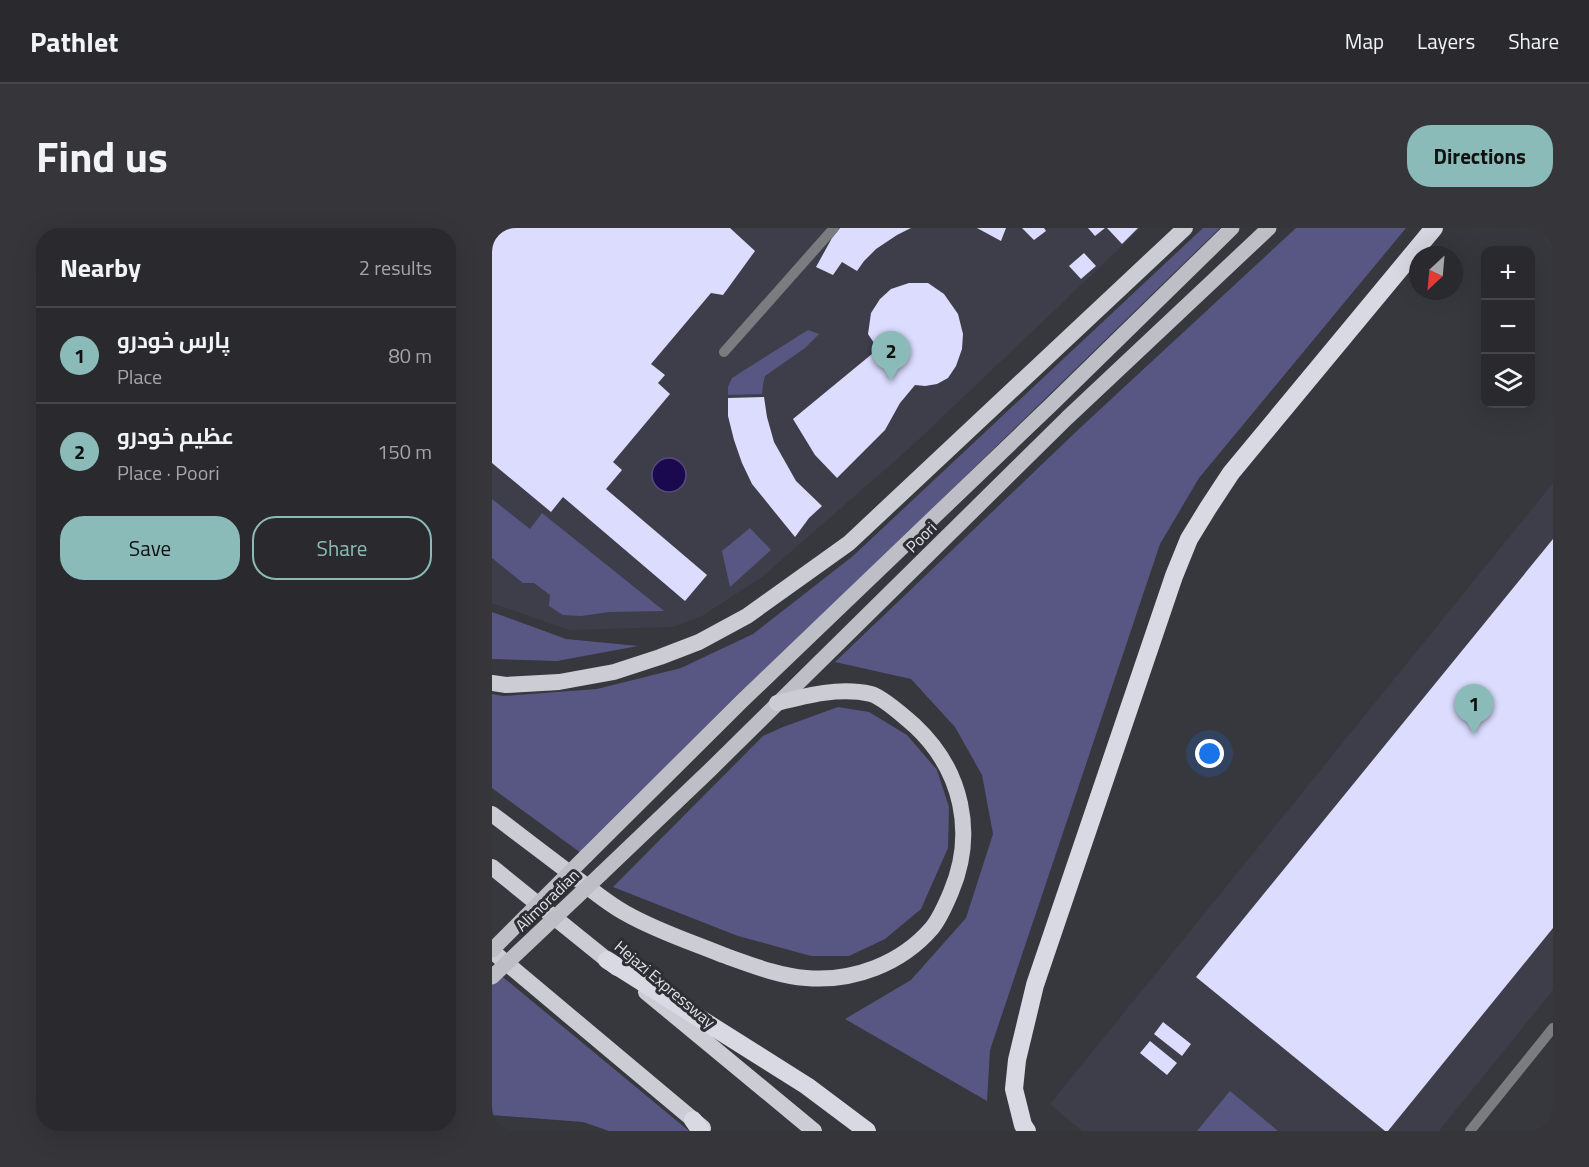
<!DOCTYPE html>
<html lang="en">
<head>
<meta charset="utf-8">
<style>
	body { margin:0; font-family:"Titillium Web",Cairo,sans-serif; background:#35353a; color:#f1f3f6 }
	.controls { position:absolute; right:18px; top:18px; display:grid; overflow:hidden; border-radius:12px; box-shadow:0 6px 24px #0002 }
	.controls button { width:54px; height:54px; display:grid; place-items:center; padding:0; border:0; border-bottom:2px solid #45454a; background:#29292e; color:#f1f3f6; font:30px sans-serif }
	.compass { position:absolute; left:917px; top:18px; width:54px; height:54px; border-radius:50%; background:#29292e; box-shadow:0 6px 24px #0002; rotate:206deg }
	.you { position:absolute; left:718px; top:526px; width:21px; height:21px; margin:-15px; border:4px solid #fff; border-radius:50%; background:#1a73e8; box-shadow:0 0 0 9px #1a73e833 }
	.badge { display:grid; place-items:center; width:39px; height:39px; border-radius:50%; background:#8bbbb9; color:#111; font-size:20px; font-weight:700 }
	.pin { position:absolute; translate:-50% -50px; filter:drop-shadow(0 2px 3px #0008) }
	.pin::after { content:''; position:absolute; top:32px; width:21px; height:18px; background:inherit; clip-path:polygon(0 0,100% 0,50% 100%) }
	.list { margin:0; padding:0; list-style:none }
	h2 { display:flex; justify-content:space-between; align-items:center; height:78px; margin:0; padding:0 24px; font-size:26px }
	h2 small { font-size:20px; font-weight:400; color:#a5a6aa }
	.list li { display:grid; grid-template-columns:39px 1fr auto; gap:18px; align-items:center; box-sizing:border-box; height:96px; padding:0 24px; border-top:2px solid #45454a }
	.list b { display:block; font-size:22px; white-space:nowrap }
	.list p { margin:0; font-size:20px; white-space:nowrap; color:#a5a6aa }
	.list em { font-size:20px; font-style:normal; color:#a5a6aa }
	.actions { display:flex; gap:12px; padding:18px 24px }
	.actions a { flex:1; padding:14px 0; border:2px solid #8bbbb9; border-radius:24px; text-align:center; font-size:21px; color:#8bbbb9 }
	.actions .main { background:#8bbbb9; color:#111 }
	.icon { flex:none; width:33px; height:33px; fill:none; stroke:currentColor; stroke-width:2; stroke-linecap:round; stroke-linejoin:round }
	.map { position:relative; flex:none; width:1061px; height:903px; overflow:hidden; border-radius:24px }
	header { display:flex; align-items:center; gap:36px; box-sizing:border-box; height:84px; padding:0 30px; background:#29292e; border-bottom:2px solid #45454a }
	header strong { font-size:28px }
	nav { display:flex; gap:33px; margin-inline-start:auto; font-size:21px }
	.intro { display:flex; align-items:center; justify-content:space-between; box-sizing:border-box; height:144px; padding:0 36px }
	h1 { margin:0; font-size:42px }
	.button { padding:15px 27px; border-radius:24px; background:#8bbbb9; color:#111; font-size:21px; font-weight:700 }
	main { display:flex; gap:36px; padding:0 36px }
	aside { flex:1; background:#29292e; border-radius:24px; box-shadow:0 6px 24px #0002 }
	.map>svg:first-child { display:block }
	.built { fill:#3e3e4b }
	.green { fill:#585784 }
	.water { fill:#1a094e; stroke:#564a7c; stroke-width:1.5 }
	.building { fill:#dbdcfe }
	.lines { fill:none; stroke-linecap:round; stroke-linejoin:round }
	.service { stroke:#7b7c7f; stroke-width:10 }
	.primary { stroke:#bebec6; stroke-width:15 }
	.trunk { stroke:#cbccd4; stroke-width:16 }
	.motorway { stroke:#d8d9e2; stroke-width:18 }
	.primary-bridge { stroke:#bebec6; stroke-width:15 }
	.labels { text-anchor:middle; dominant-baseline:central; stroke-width:6; stroke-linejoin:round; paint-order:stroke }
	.street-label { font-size:16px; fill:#e3e3e8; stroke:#2d2d34 }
</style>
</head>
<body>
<header>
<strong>Pathlet</strong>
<nav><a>Map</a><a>Layers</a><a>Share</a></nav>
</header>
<div class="intro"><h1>Find us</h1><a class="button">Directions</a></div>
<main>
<aside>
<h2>Nearby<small>2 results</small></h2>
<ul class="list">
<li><span class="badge">1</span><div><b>پارس خودرو</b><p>Place</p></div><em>80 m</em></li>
<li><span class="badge">2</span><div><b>عظیم خودرو</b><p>Place · Poori</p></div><em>150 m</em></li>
</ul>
<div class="actions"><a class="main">Save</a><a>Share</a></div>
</aside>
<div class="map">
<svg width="1061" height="903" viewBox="0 0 1061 903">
	<rect width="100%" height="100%" fill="#37373e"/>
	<path class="built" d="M 0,0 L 649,0 L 421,217 L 270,349 L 210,388 L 181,399 L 77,402 L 0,375 Z
		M 1061,255 L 1061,762 L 947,903 L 590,903 L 558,876 Z"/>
	<path class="green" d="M 711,0 L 728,0 L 237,479 L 89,625 L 0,560 L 0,466 L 11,468 L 105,461 L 189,440 L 261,406 L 361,328 Z
		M 804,0 L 914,0 L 707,250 L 668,316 L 498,822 L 495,873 L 353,791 L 419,752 L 474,690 L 501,606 L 490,547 L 463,499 L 419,451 L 343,434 L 588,200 Z
		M 316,102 L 327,106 L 313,120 L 273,148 L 271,156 L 270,166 L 236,167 L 236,159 L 240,150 Z
		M 0,271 L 38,301 L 50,285 L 172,383 L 117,384 L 89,388 L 71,387 L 57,378 L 58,367 L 42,355 L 31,355 L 0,330 Z
		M 258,300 L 279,322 L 238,359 L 230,323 Z
		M 0,384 L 74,411 L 146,418 L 65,433 L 0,431 Z
		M 346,479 L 377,484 L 415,507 L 445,542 L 457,579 L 456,620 L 429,681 L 393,711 L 357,728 L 319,728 L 246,708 L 121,659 L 271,508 L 291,499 Z
		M 0,740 L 197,903 L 117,903 L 91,894 L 0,887 Z
		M 738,863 L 786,903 L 705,903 Z"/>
	<path class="water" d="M160 247a17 17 0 1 1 34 0a17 17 0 1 1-34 0Z"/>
	<path class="building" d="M 0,0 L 238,0 L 263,23 L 231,67 L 219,65 L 159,136 L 173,147 L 166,155 L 178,166 L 121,234 L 130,242 L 114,261 L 215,347 L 193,373 L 71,269 L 59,284 L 0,235 Z
		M 348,0 L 419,0 L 405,7 L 384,21 L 372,33 L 365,43 L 350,34 L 341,47 L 324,39 L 340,10 Z
		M 485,0 L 514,0 L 509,13 Z
		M 530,0 L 552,0 L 554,3 L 542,12 Z
		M 596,0 L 613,0 L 603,8 Z
		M 615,0 L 646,0 L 630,16 Z
		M 592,25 L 604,38 L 589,51 L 577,38 Z
		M 417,55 L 436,55 L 452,66 L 466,86 L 471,106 L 470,121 L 464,138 L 456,150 L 445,156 L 433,158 L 423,157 L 408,175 L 393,202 L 345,250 L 323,227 L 301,191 L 386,121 L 376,106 L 379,85 L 388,71 L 399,61 Z
		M 272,169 L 275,189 L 282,214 L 304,253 L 330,278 L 317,290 L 303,309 L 260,256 L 250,235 L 242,212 L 236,188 L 236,170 Z
		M 1061,311 L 1061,700 L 896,903 L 893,903 L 704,749 Z
		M 671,794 L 699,816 L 690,828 L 662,806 Z
		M 658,813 L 685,835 L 675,847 L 648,825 Z"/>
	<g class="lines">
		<path class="service" d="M 232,124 L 342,0
			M 978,903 L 1061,800"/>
		<path class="primary" d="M 94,628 L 250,473 L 561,175 L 740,0
			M 109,646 L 218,542 L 575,190 L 777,0"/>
		<path class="trunk" d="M 0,455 L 14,457 L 67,454 L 122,444 L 168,429 L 207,414 L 255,388 L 357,315 L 693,0
			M 0,586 C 28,607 55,628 83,649 C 100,662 116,676 135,686 C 165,703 199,714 231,727 C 257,736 286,748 314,750 C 361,754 409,736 440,700 C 448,690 454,676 459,664 C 484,605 470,542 423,498 C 414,490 390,469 379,466 C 348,459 316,467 285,475
			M 0,639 L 125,740
			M 0,723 L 211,900
			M 154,764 L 322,903"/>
		<path class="motorway" d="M 115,732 L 315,858 L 375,903
			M 201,892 L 209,903
			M 535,903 L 531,897 L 522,861 L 525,832 L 543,757 L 682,348 L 697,311 L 716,280 L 739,245 L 942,0"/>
		<path class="primary-bridge" d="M 0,722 L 94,628
			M 0,749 L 109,646"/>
	</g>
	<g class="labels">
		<g class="street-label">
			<text transform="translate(429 309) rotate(-45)">Poori</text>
			<text transform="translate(55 672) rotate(-44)">Alimoradian</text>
			<text transform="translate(173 756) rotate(40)">Hejazi Expressway</text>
		</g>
	</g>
</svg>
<div class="controls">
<button>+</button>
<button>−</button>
<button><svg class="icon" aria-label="layers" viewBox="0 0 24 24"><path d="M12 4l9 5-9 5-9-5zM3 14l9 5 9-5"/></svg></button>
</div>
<svg class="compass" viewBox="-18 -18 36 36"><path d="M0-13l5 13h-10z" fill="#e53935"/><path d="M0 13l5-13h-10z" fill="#a5a6aa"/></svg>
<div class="you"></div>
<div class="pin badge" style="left:982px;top:506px">1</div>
<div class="pin badge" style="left:399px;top:153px">2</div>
</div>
</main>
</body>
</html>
